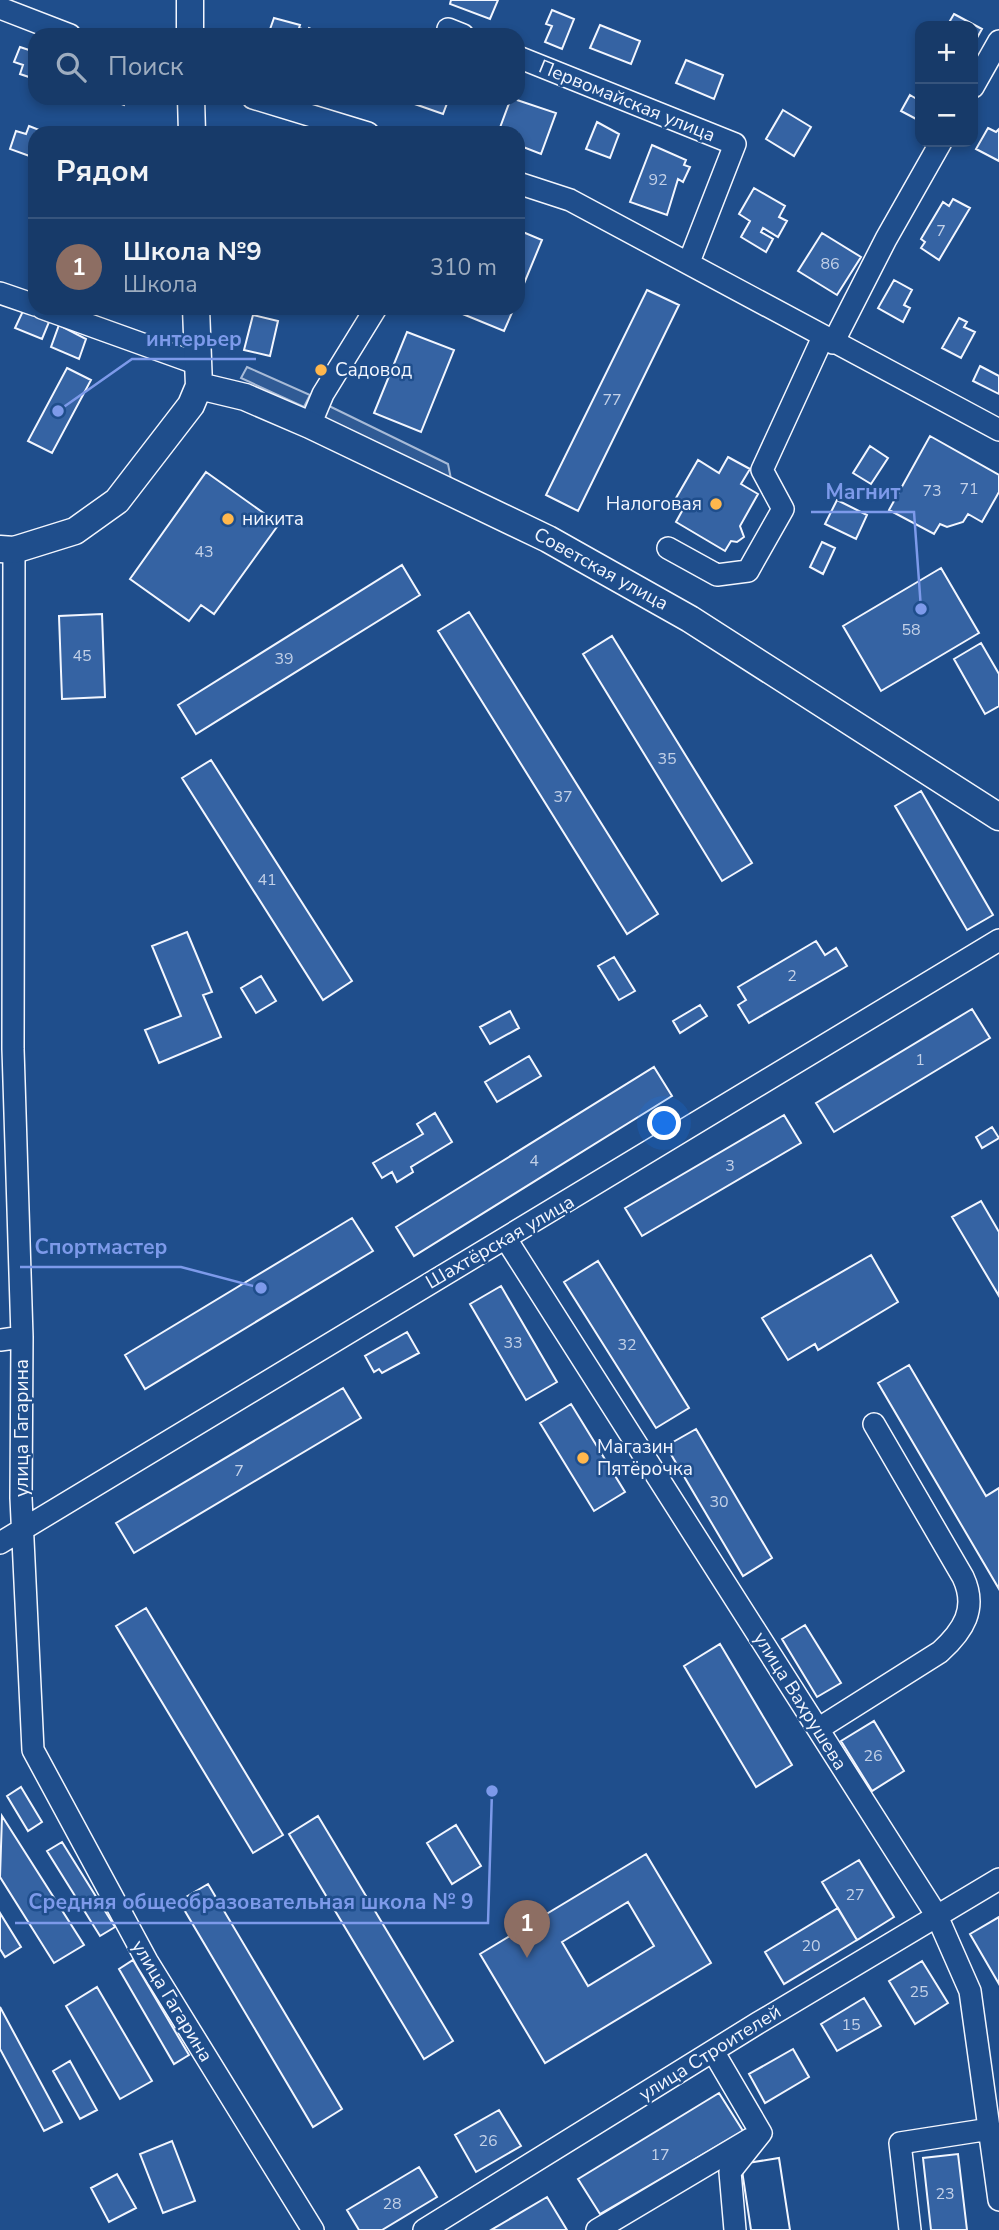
<!DOCTYPE html>
<html lang="ru">
<head>
<meta charset="utf-8">
<style>
	body { margin:0; font-family:"Nunito Sans",sans-serif; background:#244571; color:#f1f3f6 }
	.controls { position:absolute; right:21px; top:21px; display:grid; overflow:hidden; border-radius:14px; box-shadow:0 4px 10px #0003 }
	.controls button { width:63px; height:63px; display:grid; place-items:center; padding:0; border:0; border-bottom:2px solid #36547d; background:#173a69; color:#f1f3f6; font:35px sans-serif }
	.you { position:absolute; left:665px; top:1124px; width:24px; height:24px; margin:-18px; border:5px solid #fff; border-radius:50%; background:#1a73e8; box-shadow:0 0 0 10px #1a73e833 }
	.badge { display:grid; place-items:center; width:46px; height:46px; border-radius:50%; background:#ffb74d; color:#fff; font-size:23px; font-weight:700 }
	.pin { position:absolute; translate:-50% -58px; filter:drop-shadow(0 2px 4px #0008) }
	.pin::after { content:''; position:absolute; top:37px; width:24px; height:21px; background:inherit; clip-path:polygon(0 0,100% 0,50% 100%) }
	.list { margin:0; padding:0; list-style:none }
	h2 { display:flex; justify-content:space-between; align-items:center; height:91px; margin:0; padding:0 28px; font-size:30px }
	h2 small { font-size:23px; font-weight:400; color:#9eadc0 }
	.list li { display:grid; grid-template-columns:46px 1fr auto; gap:21px; align-items:center; box-sizing:border-box; height:98px; padding:0 28px; border-top:2px solid #36547d }
	.list b { display:block; font-size:26px; white-space:nowrap }
	.list p { margin:0; font-size:23px; white-space:nowrap; color:#9eadc0 }
	.list em { font-size:23px; font-style:normal; color:#9eadc0 }
	.icon { flex:none; width:38px; height:38px; fill:none; stroke:currentColor; stroke-width:2; stroke-linecap:round; stroke-linejoin:round }
	.map { position:relative; flex:none; width:999px; height:2230px; overflow:hidden }
	.search { position:absolute; background:#173a69; box-shadow:0 4px 10px #0003; left:28px; top:28px; width:497px; height:77px; display:flex; align-items:center; gap:18px; box-sizing:border-box; padding:0 24px; border-radius:21px; color:#9eadc0; font-size:26px }
	.panel { position:absolute; background:#173a69; box-shadow:0 4px 10px #0003; left:28px; top:126px; width:497px; height:189px; border-radius:21px }
	.map>svg:first-child { display:block }
	.built { fill:#305b95; stroke:#a8bbd7; stroke-width:2 }
	.building { fill:#3563a3; stroke:#f2f6ff; stroke-width:2; fill-rule:evenodd }
	.lines { fill:none; stroke-linecap:round; stroke-linejoin:round }
	.minor-casing { stroke:#f2f6ff; stroke-width:24 }
	.major-casing { stroke:#f2f6ff; stroke-width:29 }
	.minor { stroke:#1f4e8c; stroke-width:21 }
	.major { stroke:#1f4e8c; stroke-width:26 }
	.poi-dot { fill:#ffb74d; stroke:#1f4e8c; stroke-width:2.5 }
	.labels { text-anchor:middle; dominant-baseline:central; stroke-width:5; stroke-linejoin:round; paint-order:stroke }
	.number-label { font-size:16px; fill:#c3d1e8 }
	.street-label { font-size:19px; fill:#f2f6ff; stroke:#1f4e8c }
	.poi-label { font-size:19px; fill:#f2f6ff; stroke:#1f4e8c; text-anchor:start }
	.leader { fill:none; stroke:#7d9aea; stroke-width:2.5 }
	.callout-dot { fill:#7d9aea; stroke:#1f4e8c; stroke-width:2.5 }
	.callout-label { font-size:21px; text-anchor:middle; font-weight:bold; fill:#7d9aea; stroke:#1f4e8c; stroke-width:5; stroke-linejoin:round; paint-order:stroke }
</style>
</head>
<body>
<div class="map">
<svg width="999" height="2230" viewBox="0 0 999 2230">
	<rect width="100%" height="100%" fill="#1f4e8c"/>
	<path class="built" d="M 247,367 L 310,395 L 304,407 L 241,378 Z
		M 325,404 L 448,464 L 451,479 L 319,416 Z"/>
	<path class="building" d="M 451,0 L 498,0 L 490,19 L 450,4 Z
		M 552,10 L 574,19 L 562,49 L 545,42 L 552,26 L 546,24 Z
		M 954,14 L 982,29 L 973,45 L 973,26 L 947,26 Z
		M 274,18 L 300,25 L 299,28 L 308,31 L 309,28 L 316,31 L 315,35 L 268,35 Z
		M 600,25 L 640,41 L 631,64 L 590,48 Z
		M 20,47 L 35,52 L 35,79 L 20,74 L 23,65 L 14,62 Z
		M 686,60 L 723,75 L 714,99 L 676,83 Z
		M 910,95 L 920,101 L 920,121 L 901,111 Z
		M 105,98 L 126,98 L 124,105 Z
		M 410,98 L 449,98 L 443,114 L 409,102 Z
		M 511,98 L 556,113 L 541,154 L 518,145 L 518,133 L 498,133 Z
		M 783,110 L 811,127 L 794,156 L 766,139 Z
		M 597,122 L 619,134 L 610,158 L 586,149 Z
		M 29,126 L 42,131 L 35,133 L 35,158 L 10,149 L 16,131 L 26,134 Z
		M 988,128 L 996,132 L 999,129 L 999,161 L 976,149 Z
		M 652,145 L 686,160 L 684,165 L 690,167 L 683,182 L 678,179 L 667,215 L 630,202 Z
		M 754,188 L 785,206 L 779,217 L 787,221 L 778,237 L 763,228 L 761,232 L 773,239 L 766,252 L 741,237 L 750,221 L 739,214 Z
		M 953,199 L 970,208 L 939,260 L 921,248 L 925,242 L 921,239 L 943,202 L 949,206 Z
		M 518,230 L 542,240 L 518,298 Z
		M 822,233 L 861,257 L 837,295 L 798,271 Z
		M 894,280 L 912,290 L 904,305 L 910,308 L 903,322 L 878,308 Z
		M 647,290 L 679,305 L 578,511 L 546,495 Z
		M 448,308 L 514,308 L 504,331 Z
		M 23,311 L 49,322 L 42,339 L 15,328 Z
		M 253,315 L 278,321 L 270,356 L 244,350 Z
		M 959,318 L 967,322 L 964,327 L 975,332 L 961,358 L 942,348 Z
		M 59,325 L 86,339 L 79,359 L 51,347 Z
		M 407,332 L 454,350 L 421,432 L 374,413 Z
		M 980,366 L 999,376 L 999,394 L 973,381 Z
		M 67,368 L 91,380 L 52,453 L 28,441 Z
		M 930,436 L 999,475 L 999,492 L 982,522 L 968,514 L 963,522 L 947,527 L 940,524 L 934,534 L 889,510 Z
		M 870,446 L 888,458 L 871,484 L 853,473 Z
		M 728,457 L 750,469 L 741,484 L 758,494 L 740,526 L 744,537 L 737,542 L 731,541 L 725,551 L 676,522 L 682,511 L 672,505 L 698,460 L 719,473 Z
		M 206,472 L 279,524 L 214,614 L 201,605 L 189,621 L 130,579 Z
		M 837,500 L 867,515 L 856,539 L 825,524 Z
		M 822,542 L 835,548 L 823,574 L 810,567 Z
		M 402,565 L 420,595 L 196,734 L 178,705 Z
		M 941,568 L 979,633 L 881,691 L 843,626 Z
		M 469,612 L 658,914 L 627,934 L 438,631 Z
		M 102,614 L 105,697 L 62,699 L 59,616 Z
		M 612,636 L 752,863 L 722,881 L 583,654 Z
		M 981,643 L 999,674 L 999,706 L 985,714 L 954,659 Z
		M 211,760 L 352,981 L 323,1000 L 182,778 Z
		M 921,791 L 993,915 L 967,930 L 895,806 Z
		M 187,932 L 212,992 L 203,995 L 221,1037 L 159,1063 L 145,1030 L 181,1016 L 152,946 Z
		M 816,941 L 825,955 L 836,948 L 847,966 L 749,1023 L 738,1005 L 746,1000 L 738,987 Z
		M 614,957 L 635,991 L 619,1000 L 598,966 Z
		M 261,976 L 276,1001 L 256,1013 L 241,988 Z
		M 700,1005 L 707,1016 L 680,1033 L 673,1021 Z
		M 972,1009 L 990,1038 L 834,1132 L 816,1103 Z
		M 510,1011 L 519,1028 L 490,1044 L 480,1027 Z
		M 529,1056 L 541,1076 L 497,1102 L 485,1082 Z
		M 654,1067 L 672,1096 L 414,1256 L 396,1227 Z
		M 435,1113 L 452,1142 L 411,1167 L 413,1172 L 397,1182 L 392,1172 L 382,1178 L 373,1163 L 423,1134 L 417,1124 Z
		M 784,1115 L 801,1143 L 642,1236 L 625,1208 Z
		M 992,1127 L 999,1138 L 982,1148 L 976,1137 Z
		M 981,1201 L 999,1232 L 999,1296 L 952,1217 Z
		M 352,1218 L 373,1251 L 145,1389 L 125,1355 Z
		M 871,1255 L 898,1302 L 818,1350 L 815,1344 L 788,1360 L 762,1318 Z
		M 598,1261 L 689,1408 L 656,1428 L 564,1282 Z
		M 501,1286 L 557,1382 L 526,1400 L 470,1304 Z
		M 407,1332 L 419,1353 L 382,1373 L 379,1369 L 374,1372 L 365,1356 Z
		M 909,1365 L 986,1496 L 999,1488 L 999,1589 L 878,1383 Z
		M 343,1388 L 361,1418 L 134,1553 L 116,1523 Z
		M 571,1404 L 625,1492 L 594,1511 L 540,1423 Z
		M 696,1429 L 772,1558 L 743,1576 L 666,1446 Z
		M 146,1608 L 283,1835 L 253,1853 L 116,1626 Z
		M 805,1625 L 841,1683 L 817,1697 L 782,1639 Z
		M 720,1644 L 792,1765 L 756,1787 L 684,1666 Z
		M 874,1721 L 904,1771 L 872,1791 L 841,1741 Z
		M 21,1787 L 42,1822 L 28,1831 L 7,1796 Z
		M 2,1816 L 84,1945 L 54,1963 L 0,1877 Z
		M 318,1816 L 453,2041 L 424,2059 L 289,1834 Z
		M 456,1825 L 481,1866 L 452,1884 L 427,1843 Z
		M 62,1842 L 115,1927 L 100,1936 L 47,1851 Z
		M 646,1854 L 711,1963 L 545,2063 L 480,1954 ZM 628,1902 L 654,1946 L 588,1986 L 562,1942 Z
		M 859,1860 L 894,1917 L 857,1940 L 822,1882 Z
		M 208,1884 L 342,2109 L 313,2127 L 179,1901 Z
		M 838,1908 L 857,1940 L 784,1984 L 765,1952 Z
		M 0,1913 L 21,1947 L 5,1957 L 0,1949 Z
		M 999,1917 L 999,1984 L 970,1934 Z
		M 133,1960 L 189,2055 L 174,2064 L 119,1969 Z
		M 922,1961 L 948,2003 L 915,2024 L 889,1981 Z
		M 97,1987 L 152,2081 L 120,2099 L 66,2006 Z
		M 864,1998 L 881,2026 L 837,2051 L 821,2024 Z
		M 0,2007 L 62,2122 L 44,2131 L 0,2049 Z
		M 793,2049 L 809,2077 L 765,2103 L 749,2074 Z
		M 70,2061 L 97,2110 L 80,2119 L 53,2071 Z
		M 719,2093 L 743,2131 L 600,2214 L 578,2179 Z
		M 499,2110 L 521,2146 L 476,2172 L 455,2135 Z
		M 172,2141 L 195,2201 L 163,2213 L 140,2154 Z
		M 958,2154 L 967,2230 L 931,2230 L 923,2158 Z
		M 779,2158 L 790,2230 L 751,2230 L 741,2164 Z
		M 779,2158 L 790,2230 L 751,2230 L 741,2164 Z
		M 419,2167 L 437,2197 L 382,2230 L 359,2230 L 347,2210 Z
		M 117,2174 L 136,2208 L 109,2222 L 91,2188 Z
		M 547,2197 L 567,2230 L 491,2230 Z"/>
	<g class="lines">
		<g class="minor-casing">
			<path id="minor" d="M 0,8 L 70,35
				M 448,29 L 463,35
				M 518,57 L 735,144 L 689,262
				M 973,87 L 999,41
				M 253,98 L 368,133
				M 518,183 L 570,200 L 999,430
				M 0,293 L 35,305
				M 42,308 L 198,364
				M 833,343 L 886,239 L 941,142
				M 310,425 L 323,394 L 376,308
				M 668,548 L 717,575 L 748,571 L 783,509 L 762,470 L 823,337
				M 14,550 L 13,1049 L 22,1337 L 21,1498 L 33,1750 L 147,1961 L 313,2230
				M 506,1239 L 937,1916 L 970,1991 L 999,2200
				M 0,1340 L 22,1337
				M 0,1543 L 999,940
				M 818,1729 L 940,1652 C 963,1631 978,1609 963,1577 L 874,1424
				M 713,2051 L 761,2133 L 730,2172 L 735,2230
				M 424,2230 L 758,2023 L 999,1879
				M 597,2230 L 750,2139
				M 910,2230 L 900,2143 L 990,2129"/>
		</g>
		<g class="major-casing">
			<path id="major" d="M 190,0 L 190,35
				M 191,98 L 192,133
				M 199,386 L 245,397 L 310,425 L 548,539 L 690,619 L 999,817
				M 0,549 L 14,550 L 75,531 L 117,501 L 191,405 L 199,386 L 196,308"/>
		</g>
		<use href="#minor" class="minor"/>
		<use href="#major" class="major"/>
	</g>
	<g class="poi-dot">
		<circle cx="321" cy="370" r="7"/>
		<circle cx="716" cy="504" r="7"/>
		<circle cx="228" cy="519" r="7"/>
		<circle cx="583" cy="1458" r="7"/>
	</g>
	<g class="labels">
		<g class="number-label">
			<text x="658" y="180">92</text>
			<text x="941" y="231">7</text>
			<text x="830" y="264">86</text>
			<text x="612" y="400">77</text>
			<text x="969" y="489">71</text>
			<text x="932" y="491">73</text>
			<text x="204" y="552">43</text>
			<text x="911" y="630">58</text>
			<text x="82" y="656">45</text>
			<text x="284" y="659">39</text>
			<text x="667" y="759">35</text>
			<text x="563" y="797">37</text>
			<text x="267" y="880">41</text>
			<text x="792" y="976">2</text>
			<text x="920" y="1060">1</text>
			<text x="534" y="1161">4</text>
			<text x="730" y="1166">3</text>
			<text x="513" y="1343">33</text>
			<text x="627" y="1345">32</text>
			<text x="239" y="1471">7</text>
			<text x="719" y="1502">30</text>
			<text x="873" y="1756">26</text>
			<text x="855" y="1895">27</text>
			<text x="811" y="1946">20</text>
			<text x="919" y="1992">25</text>
			<text x="851" y="2025">15</text>
			<text x="488" y="2141">26</text>
			<text x="660" y="2155">17</text>
			<text x="945" y="2194">23</text>
			<text x="392" y="2204">28</text>
		</g>
		<g class="street-label">
			<text transform="translate(627 101) rotate(22)">Первомайская улица</text>
			<text transform="translate(601 569) rotate(29)">Советская улица</text>
			<text transform="translate(500 1242) rotate(-30)">Шахтёрская улица</text>
			<text transform="translate(22 1428) rotate(-90)">улица Гагарина</text>
			<text transform="translate(800 1701) rotate(58)">улица Вахрушева</text>
			<text transform="translate(172 2001) rotate(59)">улица Гагарина</text>
			<text transform="translate(710 2053) rotate(-32)">улица Строителей</text>
		</g>
		<g class="poi-label">
			<text x="335" y="370">Садовод</text>
			<text x="702" y="504" text-anchor="end">Налоговая</text>
			<text x="242" y="519">никита</text>
			<text x="597" y="1447">Магазин<tspan x="597" dy="22">Пятёрочка</tspan></text>
		</g>
	</g>
	<path class="leader" d="M58 411L132 359H256M921 609L914 512H811M261 1288L181 1267H20M492 1791L488 1923H15"/>
	<g class="callout-dot">
		<circle cx="58" cy="411" r="7"/>
		<circle cx="921" cy="609" r="7"/>
		<circle cx="261" cy="1288" r="7"/>
		<circle cx="492" cy="1791" r="7"/>
	</g>
	<g class="callout-label">
		<text x="194" y="346">интерьер</text>
		<text x="863" y="499">Магнит</text>
		<text x="101" y="1254">Спортмастер</text>
		<text x="251" y="1909">Средняя общеобразовательная школа № 9</text>
	</g>
</svg>
<div class="controls">
<button>+</button>
<button>−</button>
</div>
<div class="you"></div>
<div class="pin badge" style="left:527px;top:1958px;background:#8d6e63">1</div>
<div class="search"><svg class="icon" aria-label="search" viewBox="0 0 24 24"><circle cx="10" cy="10" r="6"/><path d="M15 15l6 6"/></svg>Поиск</div>
<section class="panel">
<h2>Рядом<small></small></h2>
<ul class="list">
<li><span class="badge" style="background:#8d6e63">1</span><div><b>Школа №9</b><p>Школа</p></div><em>310 m</em></li>
</ul>
</section>
</div>
</body>
</html>
